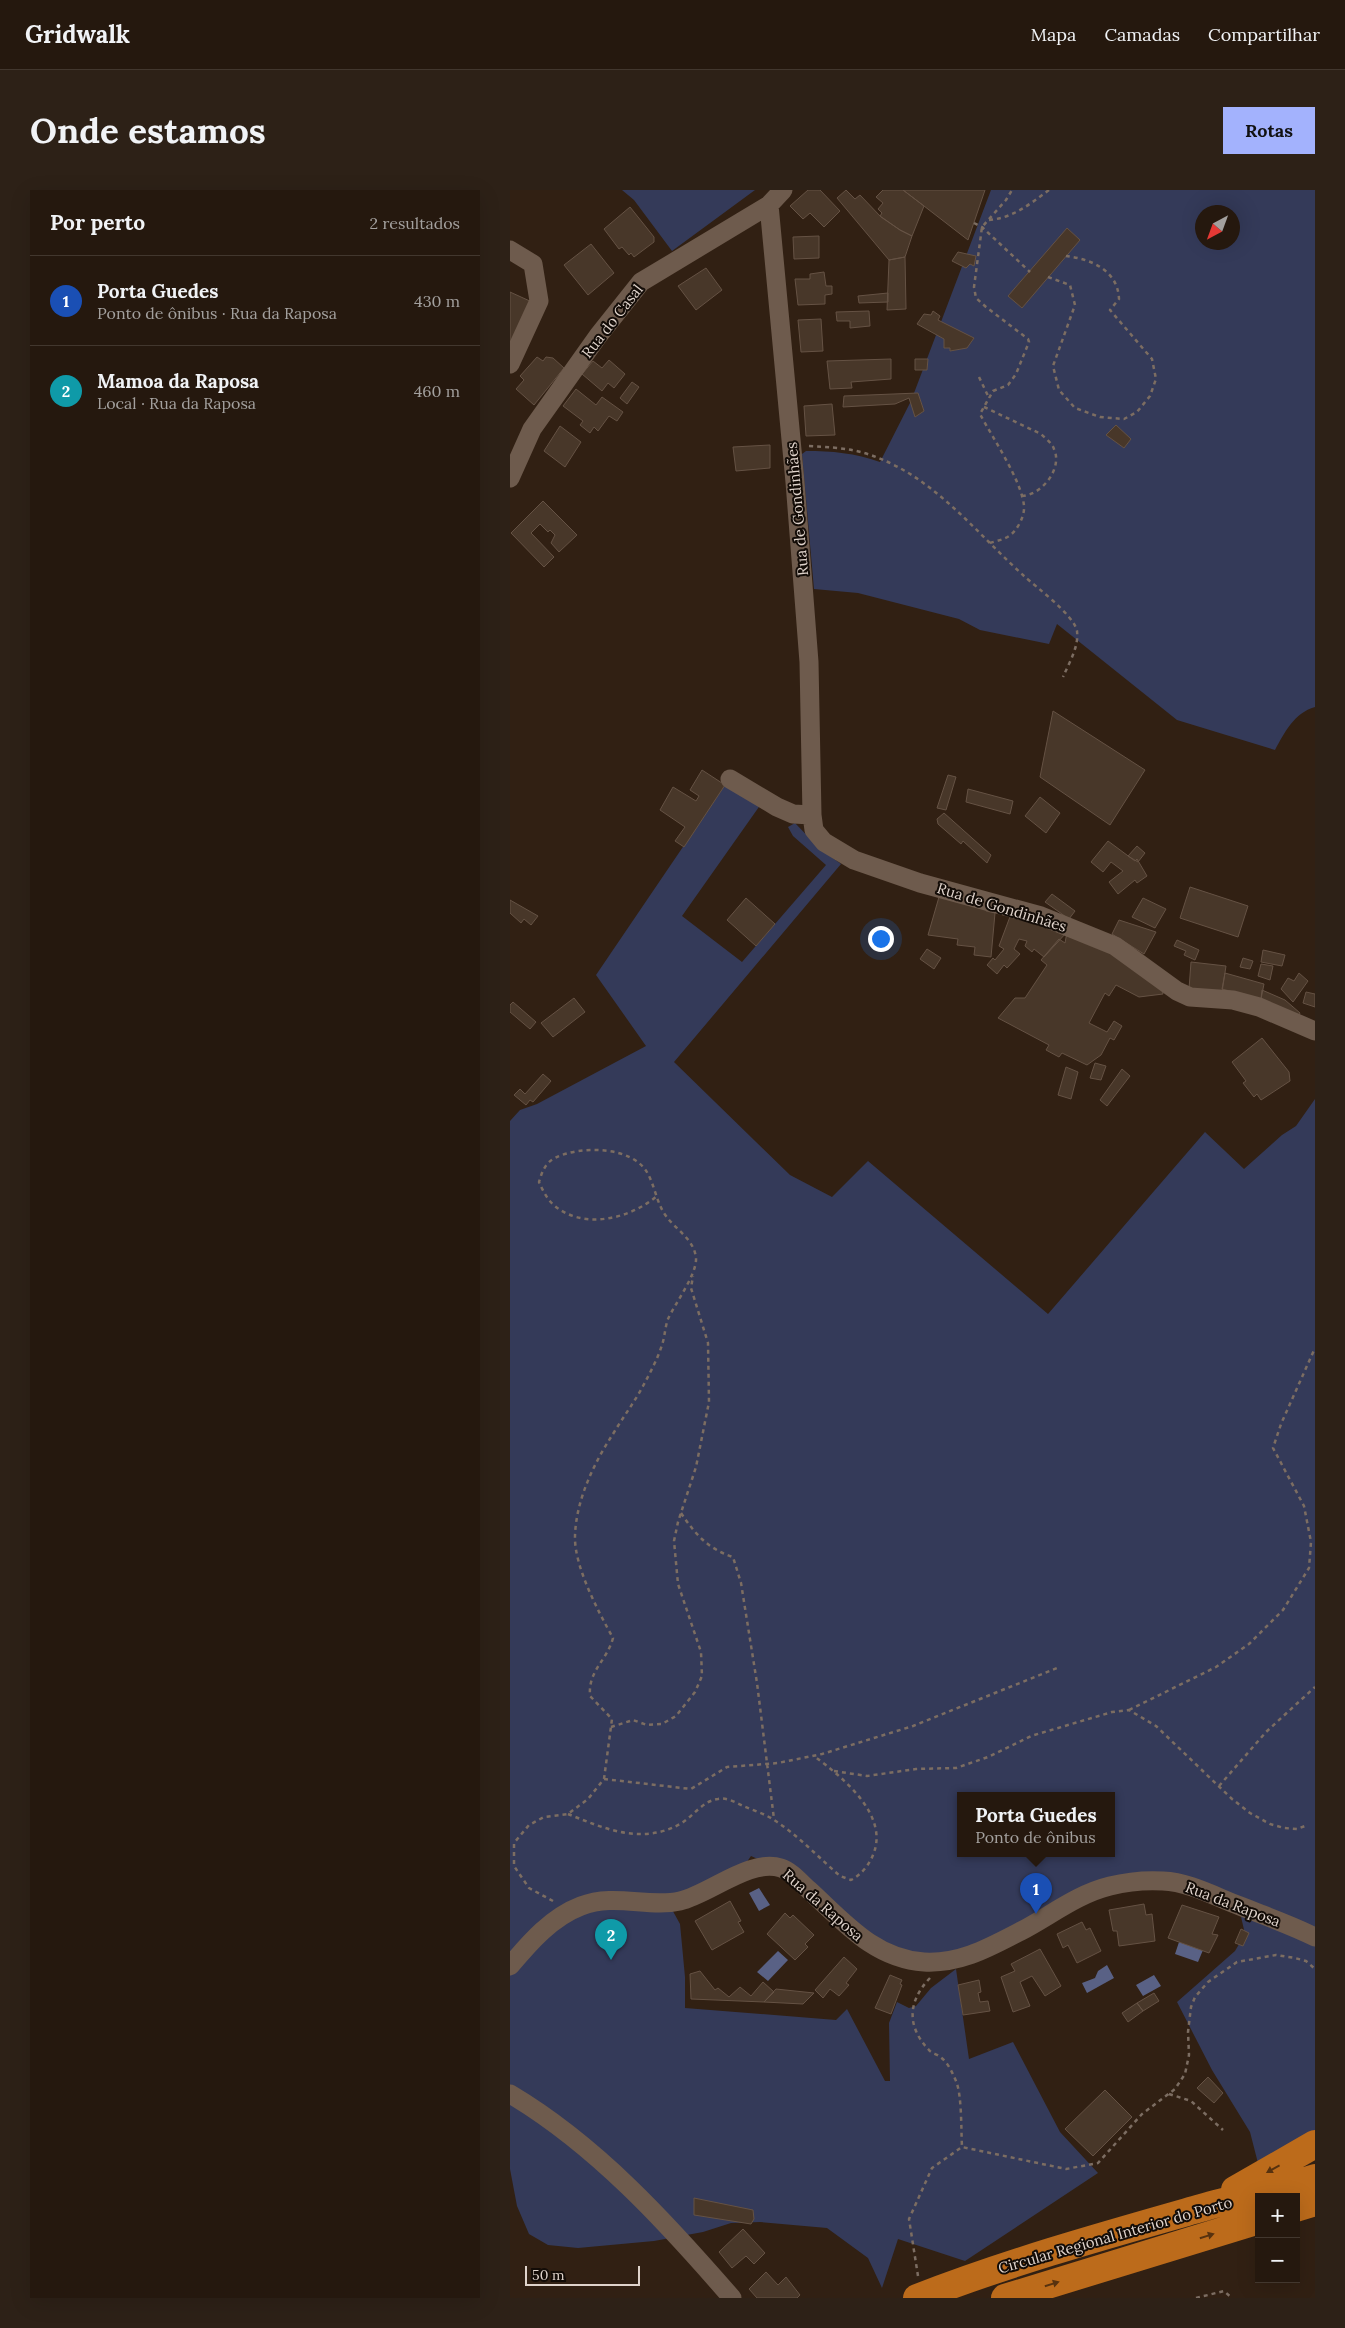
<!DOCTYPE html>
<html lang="pt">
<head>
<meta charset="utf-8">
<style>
	body { margin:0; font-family:Lora,serif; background:#2d2117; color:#f1f3f6 }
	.controls { position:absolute; right:15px; bottom:15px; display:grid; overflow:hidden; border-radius:0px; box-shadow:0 5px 20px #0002 }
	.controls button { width:45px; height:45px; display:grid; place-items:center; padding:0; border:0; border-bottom:1px solid #42372e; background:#25180e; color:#f1f3f6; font:25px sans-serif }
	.compass { position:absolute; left:685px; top:15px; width:45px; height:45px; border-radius:50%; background:#25180e; box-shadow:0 5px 20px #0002; rotate:221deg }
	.scale { position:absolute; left:15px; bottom:12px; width:115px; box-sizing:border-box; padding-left:5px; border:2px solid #dfd3cb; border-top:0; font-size:14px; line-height:18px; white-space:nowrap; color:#dfd3cb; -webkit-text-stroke:4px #130c07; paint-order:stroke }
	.you { position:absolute; left:370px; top:748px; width:18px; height:18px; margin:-12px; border:4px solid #fff; border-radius:50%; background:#1a73e8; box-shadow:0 0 0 8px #1a73e833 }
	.badge { display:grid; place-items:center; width:32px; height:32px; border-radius:50%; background:#a3b2fd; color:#fff; font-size:16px; font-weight:700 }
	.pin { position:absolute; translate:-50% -41px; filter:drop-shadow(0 1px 2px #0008) }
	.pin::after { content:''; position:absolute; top:26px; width:18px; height:15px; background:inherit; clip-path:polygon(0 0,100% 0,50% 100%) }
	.popup { position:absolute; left:447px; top:1602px; width:158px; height:65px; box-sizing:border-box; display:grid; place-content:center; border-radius:0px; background:#25180e; filter:drop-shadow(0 1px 4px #0005); font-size:16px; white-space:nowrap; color:#a3a09e }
	.popup b { font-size:19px; color:#f1f3f6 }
	.popup::after { content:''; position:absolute; left:50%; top:100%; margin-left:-10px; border:10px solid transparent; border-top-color:#25180e }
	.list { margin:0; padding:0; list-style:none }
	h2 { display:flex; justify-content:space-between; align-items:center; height:65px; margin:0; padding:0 20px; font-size:21px }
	h2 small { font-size:16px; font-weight:400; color:#a3a09e }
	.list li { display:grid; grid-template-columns:32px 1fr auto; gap:15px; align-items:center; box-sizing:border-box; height:90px; padding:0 20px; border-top:1px solid #42372e }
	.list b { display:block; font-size:19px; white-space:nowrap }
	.list p { margin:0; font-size:16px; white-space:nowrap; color:#a3a09e }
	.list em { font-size:16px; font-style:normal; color:#a3a09e }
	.map { position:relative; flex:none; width:805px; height:2108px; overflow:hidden; border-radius:0px }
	header { display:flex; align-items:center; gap:30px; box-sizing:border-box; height:70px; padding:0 25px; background:#25180e; border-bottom:1px solid #42372e }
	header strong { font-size:24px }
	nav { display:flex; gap:28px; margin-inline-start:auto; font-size:18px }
	.intro { display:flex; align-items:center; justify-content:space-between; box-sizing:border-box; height:120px; padding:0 30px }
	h1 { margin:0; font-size:35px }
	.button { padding:12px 22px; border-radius:0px; background:#a3b2fd; color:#111; font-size:18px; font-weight:700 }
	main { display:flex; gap:30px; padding:0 30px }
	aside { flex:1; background:#25180e; border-radius:0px; box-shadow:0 5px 20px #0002 }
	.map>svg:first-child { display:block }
	.green { fill:#343a59; fill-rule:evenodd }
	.water { fill:#596185 }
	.building { fill:#483729; stroke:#655244 }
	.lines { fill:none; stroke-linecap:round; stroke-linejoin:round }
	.path { stroke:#7c6d62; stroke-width:2.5; stroke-dasharray:4 4; stroke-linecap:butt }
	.minor { stroke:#6e5b4d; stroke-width:19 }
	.highway { stroke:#bc6b1b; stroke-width:28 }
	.oneway { fill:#57320f }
	.labels { text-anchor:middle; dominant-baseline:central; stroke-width:4; stroke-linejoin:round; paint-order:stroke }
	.street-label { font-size:15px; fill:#dfd3cb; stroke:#130c07 }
</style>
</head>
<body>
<header>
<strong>Gridwalk</strong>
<nav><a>Mapa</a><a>Camadas</a><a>Compartilhar</a></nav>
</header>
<div class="intro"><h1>Onde estamos</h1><a class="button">Rotas</a></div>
<main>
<aside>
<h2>Por perto<small>2 resultados</small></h2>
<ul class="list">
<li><span class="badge" style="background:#1a4fb4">1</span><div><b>Porta Guedes</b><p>Ponto de ônibus · Rua da Raposa</p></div><em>430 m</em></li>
<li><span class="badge" style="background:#0f9aa8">2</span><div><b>Mamoa da Raposa</b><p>Local · Rua da Raposa</p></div><em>460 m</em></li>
</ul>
</aside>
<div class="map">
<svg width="805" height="2108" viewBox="0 0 805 2108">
	<rect width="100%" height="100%" fill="#312013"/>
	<path class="green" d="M 112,0 L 245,0 L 162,61 L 124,10 Z
		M 481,0 L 805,0 L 805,517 C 784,523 775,542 765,560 L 667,530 L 547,434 L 539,454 L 470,440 L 449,429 L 348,403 L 304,399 L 292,264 L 296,261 C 322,261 345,263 370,272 L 401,211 ZM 692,22 L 722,22 L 722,52 L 692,52 Z
		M 217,592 L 251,614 L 172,726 L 232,772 L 316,675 L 283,646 L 278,637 L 285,633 L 309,658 L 331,674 L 164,872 L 280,985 L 322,1007 L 358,971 L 538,1124 L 695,942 L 734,979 L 772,945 L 786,936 L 805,909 L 805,1942 L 749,1977 L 740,1942 L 702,1880 L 667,1812 L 725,1761 L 735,1744 L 729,1718 L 620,1688 L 457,1772 L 403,1777 L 292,1689 L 241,1666 L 232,1679 L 159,1714 L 170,1734 L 175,1787 L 175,1818 L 326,1830 L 337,1819 L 375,1891 L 380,1891 L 379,1833 L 387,1812 L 399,1818 L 406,1816 L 421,1798 L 446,1779 L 459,1869 L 503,1852 L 550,1942 L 588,1983 L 455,2071 L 388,2049 L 372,2098 L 358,2068 L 317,2038 L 250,2032 L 221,2033 L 193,2042 L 144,2051 L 68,2058 L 38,2055 L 19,2044 L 7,2016 L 0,1979 L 0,931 L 10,920 L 27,914 L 136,856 L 86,785 ZM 451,1605 L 601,1605 L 601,1663 L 451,1663 Z"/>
	<path class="water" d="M 249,1698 L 260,1715 L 249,1721 L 239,1703 Z
		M 669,1752 L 693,1760 L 688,1772 L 665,1764 Z
		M 268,1761 L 278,1770 L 258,1791 L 247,1782 Z
		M 597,1775 L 604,1788 L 577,1803 L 572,1793 L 585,1788 L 588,1781 Z
		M 644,1785 L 651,1796 L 633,1806 L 626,1795 Z"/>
	<path class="building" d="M 298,0 L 310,0 L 330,21 L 314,37 L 300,23 L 293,29 L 280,16 Z
		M 336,0 L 345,9 L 350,5 L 371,27 L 390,40 L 402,46 L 395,67 L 379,70 L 327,8 Z
		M 373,0 L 393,0 L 414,16 L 402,46 L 390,40 L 370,26 L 372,23 L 368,19 L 373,13 L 366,7 Z
		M 393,0 L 475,0 L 458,50 L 414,16 Z
		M 120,17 L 144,47 L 144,52 L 124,67 L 121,63 L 119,65 L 112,57 L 109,59 L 94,39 Z
		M 557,38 L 570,50 L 512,118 L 498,106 Z
		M 309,46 L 309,68 L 284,69 L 283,47 Z
		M 81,54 L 104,83 L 78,105 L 54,75 Z
		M 448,62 L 466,66 L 464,76 L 460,74 L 456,78 L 442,71 Z
		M 395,67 L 396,119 L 377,120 L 379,70 Z
		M 196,78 L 212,100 L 186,120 L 168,96 Z
		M 314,82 L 316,96 L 322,96 L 322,104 L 315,105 L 315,114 L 288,115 L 285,89 L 300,89 L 300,84 Z
		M 0,102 L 22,112 L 0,159 Z
		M 378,103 L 378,112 L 349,113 L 348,106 Z
		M 359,121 L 360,136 L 340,138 L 340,131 L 327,131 L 326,122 Z
		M 423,121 L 430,126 L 428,130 L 464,148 L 457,158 L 440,161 L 440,158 L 434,158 L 434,149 L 407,134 L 414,124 L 421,125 Z
		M 311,129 L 313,161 L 291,162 L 288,130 Z
		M 27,167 L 33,171 L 36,167 L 43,168 L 54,178 L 24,215 L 6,199 L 14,190 L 10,186 Z
		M 381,169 L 381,189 L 341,192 L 342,198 L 320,199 L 317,171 Z
		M 405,169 L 418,169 L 417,180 L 405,180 Z
		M 99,170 L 115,184 L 104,198 L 98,193 L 92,201 L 72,184 L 83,171 L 92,178 Z
		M 122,192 L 129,197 L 117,214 L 110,208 Z
		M 66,199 L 86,215 L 92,207 L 113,222 L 107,231 L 99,226 L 88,241 L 84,237 L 80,243 L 70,235 L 73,231 L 53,216 Z
		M 408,203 L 414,221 L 405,227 L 399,208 L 385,214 L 333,217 L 334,206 Z
		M 322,214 L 325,245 L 296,246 L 294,216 Z
		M 606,235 L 621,249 L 614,258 L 596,245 Z
		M 50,236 L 71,252 L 55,277 L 34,261 Z
		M 260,255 L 260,278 L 226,281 L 223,257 Z
		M 33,311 L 67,345 L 49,362 L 41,353 L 45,345 L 40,340 L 38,342 L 30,334 L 21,343 L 44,367 L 34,377 L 1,343 Z
		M 543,521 L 635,580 L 600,635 L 530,587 Z
		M 192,580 L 215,595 L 174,657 L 165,651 L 175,637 L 150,620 L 163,597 L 186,611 L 189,606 L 180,600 Z
		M 438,585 L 446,587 L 436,620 L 427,618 Z
		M 458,599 L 503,611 L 500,624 L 456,612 Z
		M 530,607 L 550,623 L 536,643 L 515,626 Z
		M 434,623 L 481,665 L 477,673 L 453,651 L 451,654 L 428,634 L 427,629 Z
		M 598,651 L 625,671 L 627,669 L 637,686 L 627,693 L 625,690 L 608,704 L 599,692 L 613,681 L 601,672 L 593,682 L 581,672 Z
		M 627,656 L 635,663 L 628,672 L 618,666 Z
		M 680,697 L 738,716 L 728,747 L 670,728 Z
		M 542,704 L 565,721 L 559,729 L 535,712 Z
		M 429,707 L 477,715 L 476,721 L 485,723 L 481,767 L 464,765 L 465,757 L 447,755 L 448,749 L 418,745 Z
		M 236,708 L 265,734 L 246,756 L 217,730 Z
		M 633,708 L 656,719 L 645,738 L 622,727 Z
		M 0,710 L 28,726 L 21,735 L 14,729 L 11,733 L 0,723 Z
		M 501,724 L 557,742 L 534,767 L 524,759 L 522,762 L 515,756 L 517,751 L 509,749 L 504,759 L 510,764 L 497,778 L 494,775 L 487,784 L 477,775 L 483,768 L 485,770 L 494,759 L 489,756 Z
		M 609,730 L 646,742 L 634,764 L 602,744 Z
		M 557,742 L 613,769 L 652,799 L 653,804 L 629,807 L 606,795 L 599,806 L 595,803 L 579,833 L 597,842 L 604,831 L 612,836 L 604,850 L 600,848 L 591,865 L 577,875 L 552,863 L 549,867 L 536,860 L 539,855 L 488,828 L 505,808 L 515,808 L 537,775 L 531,770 L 549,749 L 555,753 Z
		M 667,750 L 689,760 L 685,770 L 674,765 L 676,761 L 664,756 Z
		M 417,759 L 431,768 L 424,779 L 410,769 Z
		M 753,760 L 775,765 L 772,776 L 751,772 Z
		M 733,768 L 743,771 L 740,779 L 730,777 Z
		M 681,772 L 716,776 L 712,802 L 679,799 Z
		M 751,774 L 763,776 L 760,790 L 748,786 Z
		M 715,783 L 754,794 L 751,809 L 712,799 Z
		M 789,783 L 798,791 L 783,812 L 771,799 L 778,788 L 784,791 Z
		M 752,800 L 775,810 L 790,823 L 788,827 L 751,809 Z
		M 796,802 L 805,804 L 805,817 L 793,813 Z
		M 64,808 L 75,822 L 43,847 L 31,833 Z
		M 3,812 L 26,832 L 20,839 L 0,822 L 0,815 Z
		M 752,848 L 779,882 L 780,891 L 751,910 L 747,904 L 744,907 L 733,893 L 736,891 L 722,872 Z
		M 585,873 L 596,876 L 591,890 L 580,888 Z
		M 556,877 L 568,882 L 561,909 L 548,905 Z
		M 612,879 L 620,886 L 597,916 L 590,910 Z
		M 33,884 L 41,891 L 23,912 L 20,910 L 16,915 L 4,905 L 10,899 L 15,904 Z
		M 220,1711 L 231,1731 L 228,1732 L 234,1742 L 202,1760 L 185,1731 Z
		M 634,1714 L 636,1725 L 642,1724 L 645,1751 L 609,1756 L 607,1741 L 603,1741 L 599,1720 Z
		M 672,1715 L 709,1727 L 702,1744 L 708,1745 L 699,1763 L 658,1748 Z
		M 275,1723 L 280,1728 L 283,1725 L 304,1745 L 295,1754 L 298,1757 L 285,1770 L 257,1744 Z
		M 572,1732 L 576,1740 L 580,1738 L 591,1761 L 567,1773 L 558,1755 L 553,1758 L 547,1744 Z
		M 731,1739 L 739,1743 L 733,1756 L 725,1753 Z
		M 530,1759 L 551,1796 L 535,1806 L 522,1786 L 510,1792 L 520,1816 L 503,1822 L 491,1787 L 505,1781 L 501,1774 Z
		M 334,1767 L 347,1779 L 336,1793 L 339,1795 L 329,1806 L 320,1799 L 313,1808 L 305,1800 Z
		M 190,1781 L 205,1800 L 208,1798 L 219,1807 L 230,1797 L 241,1806 L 253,1792 L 264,1802 L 254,1812 L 181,1809 L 180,1784 Z
		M 380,1785 L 392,1790 L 390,1794 L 392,1795 L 381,1824 L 365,1818 Z
		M 469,1790 L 471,1802 L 468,1803 L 470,1812 L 478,1811 L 480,1821 L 453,1825 L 448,1795 Z
		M 266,1799 L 304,1803 L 293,1814 L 254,1812 Z
		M 644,1803 L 649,1811 L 633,1821 L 627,1813 Z
		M 627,1813 L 633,1821 L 618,1832 L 612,1823 Z
		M 698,1887 L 713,1903 L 704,1913 L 687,1898 Z
		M 595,1900 L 622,1927 L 583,1966 L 555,1939 Z
		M 184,2008 L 243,2020 L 244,2029 L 241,2034 L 184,2025 Z
		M 233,2039 L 255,2063 L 244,2074 L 236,2066 L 222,2078 L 209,2062 Z
		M 256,2082 L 268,2095 L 276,2087 L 290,2105 L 287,2108 L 247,2108 L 239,2099 Z"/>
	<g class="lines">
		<path class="path" d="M 479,30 C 503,28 520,14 539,0
			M 464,33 L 472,37 L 520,82
			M 538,87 L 560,95 L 565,115 L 543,176 L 549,200 L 565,218 L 590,227 L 614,229 L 627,222 L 640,206 L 646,189 L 642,169 L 600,120 L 609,109 C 608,81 582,69 556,66
			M 469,187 L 479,208
			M 474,217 L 531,244 C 536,249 542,253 544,259 C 553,278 532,305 512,306
			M 299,256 C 334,258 352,259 384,275 C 434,300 473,349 514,386 C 526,397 564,425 567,441 C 569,457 559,473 553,487
			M 480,353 C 486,351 493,350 499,346 C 507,341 515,326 514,316 C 512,291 482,247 470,224 L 483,201 L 498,195 L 506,184 L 519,152 L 518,149 L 476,117 L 466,108 L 464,97 L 472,37 L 496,10 L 502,0
			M 171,1323 C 185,1344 198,1359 223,1367 L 231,1393 L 247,1493 L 264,1629
			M 619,1520 L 706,1477 L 739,1454 L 773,1420 L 799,1378 L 801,1352 L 794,1316 L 763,1258 L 771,1234 L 805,1158
			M 101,1537 L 123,1530 L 137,1535 L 152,1534 L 166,1526 L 185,1502 L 192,1486 L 191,1462 L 168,1394 L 164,1351 L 168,1332 L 186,1277 L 199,1212 L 198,1153 L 181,1098 L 183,1086
			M 324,1581 L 357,1586 L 406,1579 L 446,1578 L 478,1567 L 521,1546 L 602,1522 L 619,1520 L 646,1536 L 722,1609 L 740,1623 L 760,1634 L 774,1638 L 787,1639 L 795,1636
			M 94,1589 L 181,1599 L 217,1577 L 268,1573 L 312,1564 L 403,1536 L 547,1478
			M 709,1596 L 756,1542 L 805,1497
			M 58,1624 C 95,1639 132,1655 170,1634 C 183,1627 192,1611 208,1609 C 216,1607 225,1612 233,1616 C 243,1620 255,1624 264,1630 C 288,1645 309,1668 330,1686 L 341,1690 C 351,1685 359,1675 363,1665 C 380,1625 332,1587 304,1566
			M 43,1711 L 19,1698 L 4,1676 L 4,1653 L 19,1635 L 34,1627 L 58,1624 L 78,1609 L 94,1589 L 102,1529 L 80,1506 C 78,1480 97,1471 103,1448 C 88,1421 64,1376 65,1346 C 66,1310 84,1273 103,1244 C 113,1227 124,1213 133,1196 C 140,1183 148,1168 152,1155 C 155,1146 155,1137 158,1129 C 166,1112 187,1084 186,1068 C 184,1049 166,1040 156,1026 C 147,1014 145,997 138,984 C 124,956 70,955 45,968 C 35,973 32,982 29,992 C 33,1001 38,1011 46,1017 C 76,1040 121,1028 147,1006
			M 420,1788 C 398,1811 396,1836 419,1860 C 421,1863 426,1864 429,1866 C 438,1872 442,1882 446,1891 C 452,1905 451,1940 452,1957
			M 659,1904 L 681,1911 L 713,1940
			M 408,2086 L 399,2029 L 422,1978 L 452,1957 L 556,1979 L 588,1973 L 632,1924 L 665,1899 L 675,1884 L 679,1865 L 678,1842 L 681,1817 L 685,1807 L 698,1792 L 727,1772 L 766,1765 L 785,1768 L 796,1771 L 805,1779
			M 686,2108 L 714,2101 L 722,2108"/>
		<path class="minor" d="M 259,15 L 285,292 L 299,472 L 302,625 L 304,640 L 314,652 L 344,670 L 410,693 L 531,726 L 605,756 L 667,801 L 680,807 L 723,810 L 749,817 L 805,841
			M 0,60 L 23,74 L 29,111 L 0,174
			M 0,288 L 22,239 L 88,146 L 131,92 L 259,15 L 273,0
			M 220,589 L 267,617 L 283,624 L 302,625
			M 0,1776 C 20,1752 42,1727 71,1716 C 104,1703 139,1718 170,1711 C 200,1704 240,1668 271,1678 C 281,1681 291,1693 299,1700 C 333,1731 364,1769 414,1772 C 451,1774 480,1757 511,1741 C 540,1726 567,1704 600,1696 C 616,1692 636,1690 653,1691 C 679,1692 706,1707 730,1716 C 755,1726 781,1735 805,1747
			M 0,1904 C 86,1955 157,2033 222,2108"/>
		<path class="highway" d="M 725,2000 L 805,1954
			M 786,2018 L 805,2012
			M 407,2108 C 499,2072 596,2045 691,2018 C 729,2007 767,2000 805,1988
			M 495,2108 L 749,2030"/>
	</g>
	<defs><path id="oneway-solid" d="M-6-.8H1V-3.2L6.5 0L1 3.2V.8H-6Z" transform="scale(1.25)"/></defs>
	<g class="oneway">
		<use href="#oneway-solid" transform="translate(763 1979) rotate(151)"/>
		<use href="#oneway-solid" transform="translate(697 2046) rotate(-17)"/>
		<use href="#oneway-solid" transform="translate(542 2094) rotate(-17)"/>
	</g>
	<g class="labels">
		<g class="street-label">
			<text transform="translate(102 131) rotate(-52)">Rua do Casal</text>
			<text transform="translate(287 319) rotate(-95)">Rua de Gondinhães</text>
			<text transform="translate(492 717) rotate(17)">Rua de Gondinhães</text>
			<text transform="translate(723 1714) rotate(21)">Rua da Raposa</text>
			<text transform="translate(313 1715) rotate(41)">Rua da Raposa</text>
			<text transform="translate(605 2045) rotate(-16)">Circular Regional Interior do Porto</text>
		</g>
	</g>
</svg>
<div class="controls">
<button>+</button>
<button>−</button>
</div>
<svg class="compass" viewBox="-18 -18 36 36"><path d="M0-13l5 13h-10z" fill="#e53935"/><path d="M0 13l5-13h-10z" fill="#a3a09e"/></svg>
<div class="scale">50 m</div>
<div class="you"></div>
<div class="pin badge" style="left:526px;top:1724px;background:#1a4fb4">1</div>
<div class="popup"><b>Porta Guedes</b>Ponto de ônibus</div>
<div class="pin badge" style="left:101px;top:1770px;background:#0f9aa8">2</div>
</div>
</main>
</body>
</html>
